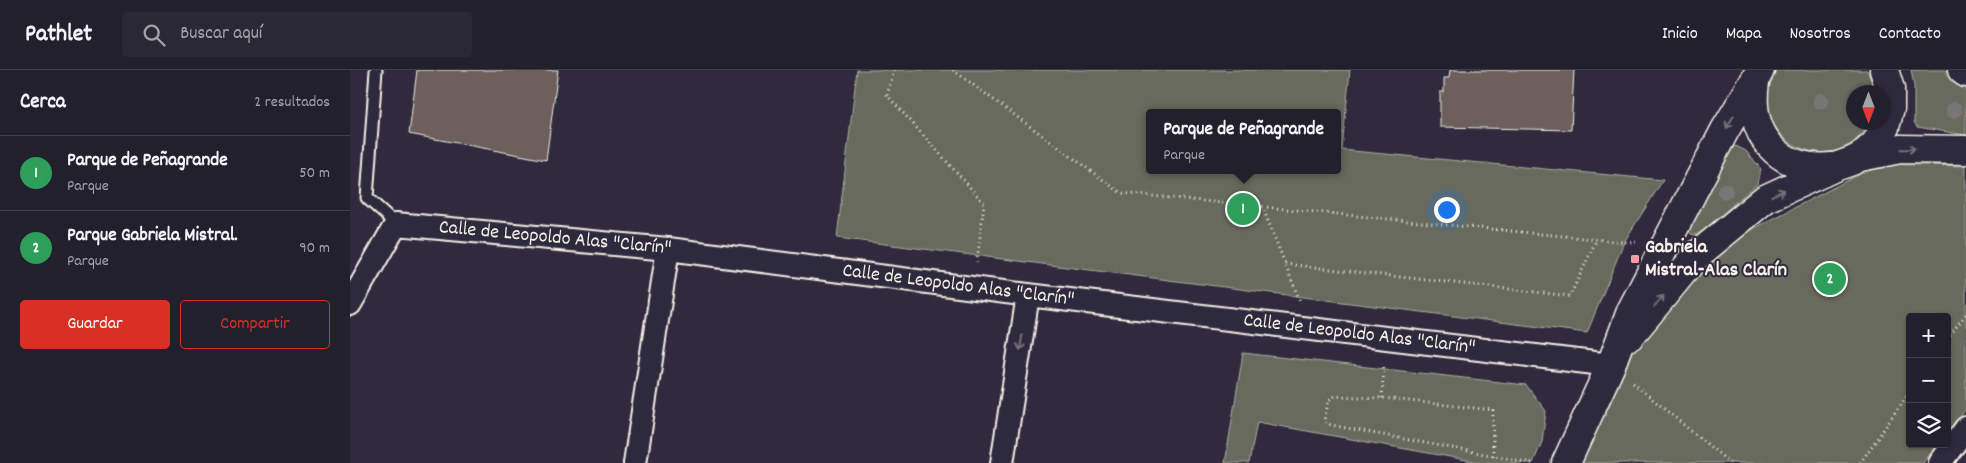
<!DOCTYPE html>
<html lang="es">
<head>
<meta charset="utf-8">
<style>
	body { margin:0; font-family:Dekko,sans-serif; background:#2b2836; color:#f1f3f6 }
	.controls { position:absolute; right:15px; bottom:15px; display:grid; overflow:hidden; border-radius:5px; box-shadow:0 1px 4px #0004 }
	.controls button { width:45px; height:45px; display:grid; place-items:center; padding:0; border:0; border-bottom:1px solid #403e4a; background:#23202e; color:#f1f3f6; font:25px sans-serif }
	.compass { position:absolute; left:1496px; top:15px; width:45px; height:45px; border-radius:50%; background:#23202e; box-shadow:0 1px 4px #0004; rotate:180deg }
	.you { position:absolute; left:1096px; top:139px; width:18px; height:18px; margin:-12px; border:4px solid #fff; border-radius:50%; background:#1a73e8; box-shadow:0 0 0 8px #1a73e833 }
	.badge { display:grid; place-items:center; width:32px; height:32px; border-radius:50%; background:#d93025; color:#fff; font-size:16px; font-weight:700 }
	.pin { position:absolute; translate:-50% -50%; border:2px solid #fff; box-shadow:0 1px 5px #0006 }
	.popup { position:absolute; left:796px; top:39px; width:195px; height:65px; box-sizing:border-box; display:grid; place-content:center; border-radius:5px; background:#23202e; filter:drop-shadow(0 1px 4px #0005); font-size:16px; white-space:nowrap; color:#a3a3aa }
	.popup b { font-size:19px; color:#f1f3f6 }
	.popup::after { content:''; position:absolute; left:50%; top:100%; margin-left:-10px; border:10px solid transparent; border-top-color:#23202e }
	.list { margin:0; padding:0; list-style:none }
	h2 { display:flex; justify-content:space-between; align-items:center; height:65px; margin:0; padding:0 20px; font-size:21px }
	h2 small { font-size:16px; font-weight:400; color:#a3a3aa }
	.list li { display:grid; grid-template-columns:32px 1fr auto; gap:15px; align-items:center; box-sizing:border-box; height:75px; padding:0 20px; border-top:1px solid #403e4a }
	.list b { display:block; font-size:19px; white-space:nowrap }
	.list p { margin:0; font-size:16px; white-space:nowrap; color:#a3a3aa }
	.list em { font-size:16px; font-style:normal; color:#a3a3aa }
	.actions { display:flex; gap:10px; padding:15px 20px }
	.actions a { flex:1; padding:11px 0; border:1px solid #d93025; border-radius:5px; text-align:center; font-size:18px; color:#d93025 }
	.actions .main { background:#d93025; color:#fff }
	.icon { flex:none; width:28px; height:28px; fill:none; stroke:currentColor; stroke-width:2; stroke-linecap:round; stroke-linejoin:round }
	.map { position:relative; flex:none; width:1616px; height:393px; overflow:hidden }
	header { display:flex; align-items:center; gap:30px; box-sizing:border-box; height:70px; padding:0 25px; background:#23202e; border-bottom:1px solid #403e4a }
	header strong { font-size:24px }
	nav { display:flex; gap:28px; margin-inline-start:auto; font-size:18px }
	.search { width:350px; height:45px; background:#2b2836; display:flex; align-items:center; gap:12px; box-sizing:border-box; padding:0 18px; border-radius:5px; color:#a3a3aa; font-size:19px }
	main { display:flex }
	aside { flex:1; background:#23202e }
	.map>svg:first-child { display:block }
	.green { fill:#676b5d; stroke:#aeaea2; fill-rule:evenodd }
	.building { fill:#6d5f5b; stroke:#f4f1e8 }
	.lines { fill:none; stroke-linecap:round; stroke-linejoin:round }
	.service-casing { stroke:#f4f1e8; stroke-width:15 }
	.minor-casing { stroke:#f4f1e8; stroke-width:26 }
	.tertiary-casing { stroke:#f4f1e8; stroke-width:31 }
	.path { stroke:#f4f1e8; stroke-width:3; stroke-dasharray:1 4; stroke-linecap:butt }
	.service { stroke:#2f2a3d; stroke-width:11 }
	.minor { stroke:#2f2a3d; stroke-width:22 }
	.tertiary { stroke:#2f2a3d; stroke-width:28 }
	.tree { fill:#797678 }
	.oneway { stroke:#747079 }
	.poi-dot { fill:#ff9aa2; stroke:#2f2a3d; stroke-width:2 }
	.labels { text-anchor:middle; dominant-baseline:central; stroke-width:4; stroke-linejoin:round; paint-order:stroke }
	.street-label { font-size:20px; fill:#f4f1e8; stroke:#2f2a3d }
	.poi-label { font-size:20px; font-weight:bold; fill:#f4f1e8; stroke:#2f2a3d; text-anchor:start }
</style>
</head>
<body>
<header>
<strong>Pathlet</strong>
<div class="search"><svg class="icon" aria-label="search" viewBox="0 0 24 24"><circle cx="10" cy="10" r="6"/><path d="M15 15l6 6"/></svg>Buscar aquí</div>
<nav><a>Inicio</a><a>Mapa</a><a>Nosotros</a><a>Contacto</a></nav>
</header>
<main>
<aside>
<h2>Cerca<small>2 resultados</small></h2>
<ul class="list">
<li><span class="badge" style="background:#2e9e5b">1</span><div><b>Parque de Peñagrande</b><p>Parque</p></div><em>50 m</em></li>
<li><span class="badge" style="background:#2e9e5b">2</span><div><b>Parque Gabriela Mistral.</b><p>Parque</p></div><em>90 m</em></li>
</ul>
<div class="actions"><a class="main">Guardar</a><a>Compartir</a></div>
</aside>
<div class="map">
<svg width="1616" height="393" viewBox="0 0 1616 393">
	<rect width="100%" height="100%" fill="#2f2a3d"/>
	<filter id="ink" filterUnits="userSpaceOnUse"><feTurbulence type="fractalNoise" baseFrequency=".02" numOctaves="2"/><feDisplacementMap in="SourceGraphic" scale="10" xChannelSelector="R" yChannelSelector="G"/><feConvolveMatrix kernelMatrix="1 2 1 2 8 2 1 2 1" color-interpolation-filters="sRGB"/></filter>
	<g filter="url(#ink)">
		<path class="green" d="M 507,0 L 1000,0 L 992,80 L 1313,110 L 1274,172 L 1237,263 L 487,168 ZM 799,43 L 987,43 L 987,100 L 799,100 Z
			M 1425,0 L 1517,0 L 1523,15 L 1524,22 L 1504,22 L 1504,52 L 1520,53 C 1513,62 1507,72 1495,77 C 1455,97 1406,59 1419,14 C 1420,9 1423,5 1425,0 Z
			M 1561,0 L 1595,0 L 1616,14 L 1616,65 L 1567,57 L 1564,52 L 1564,16 Z
			M 1386,76 L 1396,81 L 1411,99 L 1407,114 L 1355,159 L 1346,165 L 1341,164 L 1338,159 L 1377,79 Z
			M 1529,94 L 1616,96 L 1616,339 L 1597,363 L 1597,247 L 1560,247 L 1560,374 L 1588,374 L 1573,393 L 1224,393 L 1261,295 L 1380,171 Z
			M 893,283 L 1176,315 L 1196,341 L 1192,372 L 1183,393 L 1133,393 L 907,352 L 899,393 L 875,393 Z"/>
		<path class="building" d="M 67,0 L 208,0 L 196,90 L 59,64 Z
			M 1100,0 L 1224,0 L 1221,60 L 1090,57 L 1090,22 L 1094,22 L 1094,8 L 1099,8 Z"/>
		<g class="lines">
			<g class="service-casing">
				<path id="service" d="M 26,0 L 17,128 L 46,154"/>
			</g>
			<g class="minor-casing">
				<g id="minor">
					<path id="s1" d="M 0,234 L 46,154 L 318,179 L 678,225 L 1261,295"/>
					<path d="M 285,393 L 318,179"/>
					<path d="M 652,393 L 678,225"/>
					<path d="M 1590,393 L 1616,358"/>
				</g>
			</g>
			<g class="tertiary-casing">
				<path id="tertiary" d="M 1612,0 L 1616,3
					M 1405,12 C 1397,64 1428,102 1482,97
					M 1510,87 L 1550,79 L 1616,80
					M 1280,266 L 1346,186 L 1415,129 L 1485,97 L 1502,91 L 1510,87 L 1525,74 L 1535,57 L 1540,39 L 1540,19 L 1534,0
					M 1216,393 L 1261,295 L 1281,241 L 1375,60 L 1405,10 L 1410,0"/>
			</g>
			<path class="path" d="M 544,0 L 537,25 L 634,133 L 627,192
				M 603,0 L 771,123 L 1274,172 L 1286,172
				M 912,136 L 950,231
				M 935,194 L 1220,226 L 1247,169
				M 1597,269 L 1616,244
				M 1283,313 L 1380,393
				M 1032,328 L 1034,293
				M 1143,386 L 1143,340 L 1032,328 L 985,326 L 979,330 L 974,350 L 977,354 C 1046,368 1114,380 1182,393
				M 1510,393 L 1560,322"/>
			<use href="#service" class="service"/>
			<use href="#minor" class="minor"/>
			<use href="#tertiary" class="tertiary"/>
		</g>
		<g class="tree">
			<circle cx="1471" cy="31" r="8"/>
			<circle cx="1604" cy="40" r="8"/>
			<circle cx="1375" cy="121" r="8"/>
		</g>
		<defs><path id="oneway-shaft" d="M-6 0H5M1.5-3L5.5 0L1.5 3" fill="none" stroke-width="1.6" stroke-linecap="round" stroke-linejoin="round" transform="scale(1.25)"/></defs>
		<g class="oneway">
			<use href="#oneway-shaft" transform="translate(1380 52) rotate(121)"/>
			<use href="#oneway-shaft" transform="translate(1558 79) rotate(-1)"/>
			<use href="#oneway-shaft" transform="translate(1428 123) rotate(-25)"/>
			<use href="#oneway-shaft" transform="translate(1309 231) rotate(-50)"/>
			<use href="#oneway-shaft" transform="translate(671 273) rotate(99)"/>
		</g>
	</g>
	<rect class="poi-dot" x="1280" y="184" width="10" height="10" rx="2.5"/>
	<g class="labels">
		<g class="street-label">
			<text stroke="none"><textPath href="#s1" startOffset="252">Calle de Leopoldo Alas "Clarín"</textPath></text>
			<text stroke="none"><textPath href="#s1" startOffset="658">Calle de Leopoldo Alas "Clarín"</textPath></text>
			<text stroke="none"><textPath href="#s1" startOffset="1062">Calle de Leopoldo Alas "Clarín"</textPath></text>
		</g>
		<g class="poi-label">
			<text x="1295" y="178">Gabriela<tspan x="1295" dy="23">Mistral-Alas Clarín</tspan></text>
		</g>
	</g>
</svg>
<div class="controls">
<button>+</button>
<button>−</button>
<button><svg class="icon" aria-label="layers" viewBox="0 0 24 24"><path d="M12 4l9 5-9 5-9-5zM3 14l9 5 9-5"/></svg></button>
</div>
<svg class="compass" viewBox="-18 -18 36 36"><path d="M0-13l5 13h-10z" fill="#e53935"/><path d="M0 13l5-13h-10z" fill="#a3a3aa"/></svg>
<div class="you"></div>
<div class="pin badge" style="left:893px;top:139px;background:#2e9e5b">1</div>
<div class="popup"><b>Parque de Peñagrande</b>Parque</div>
<div class="pin badge" style="left:1480px;top:209px;background:#2e9e5b">2</div>
</div>
</main>
</body>
</html>
